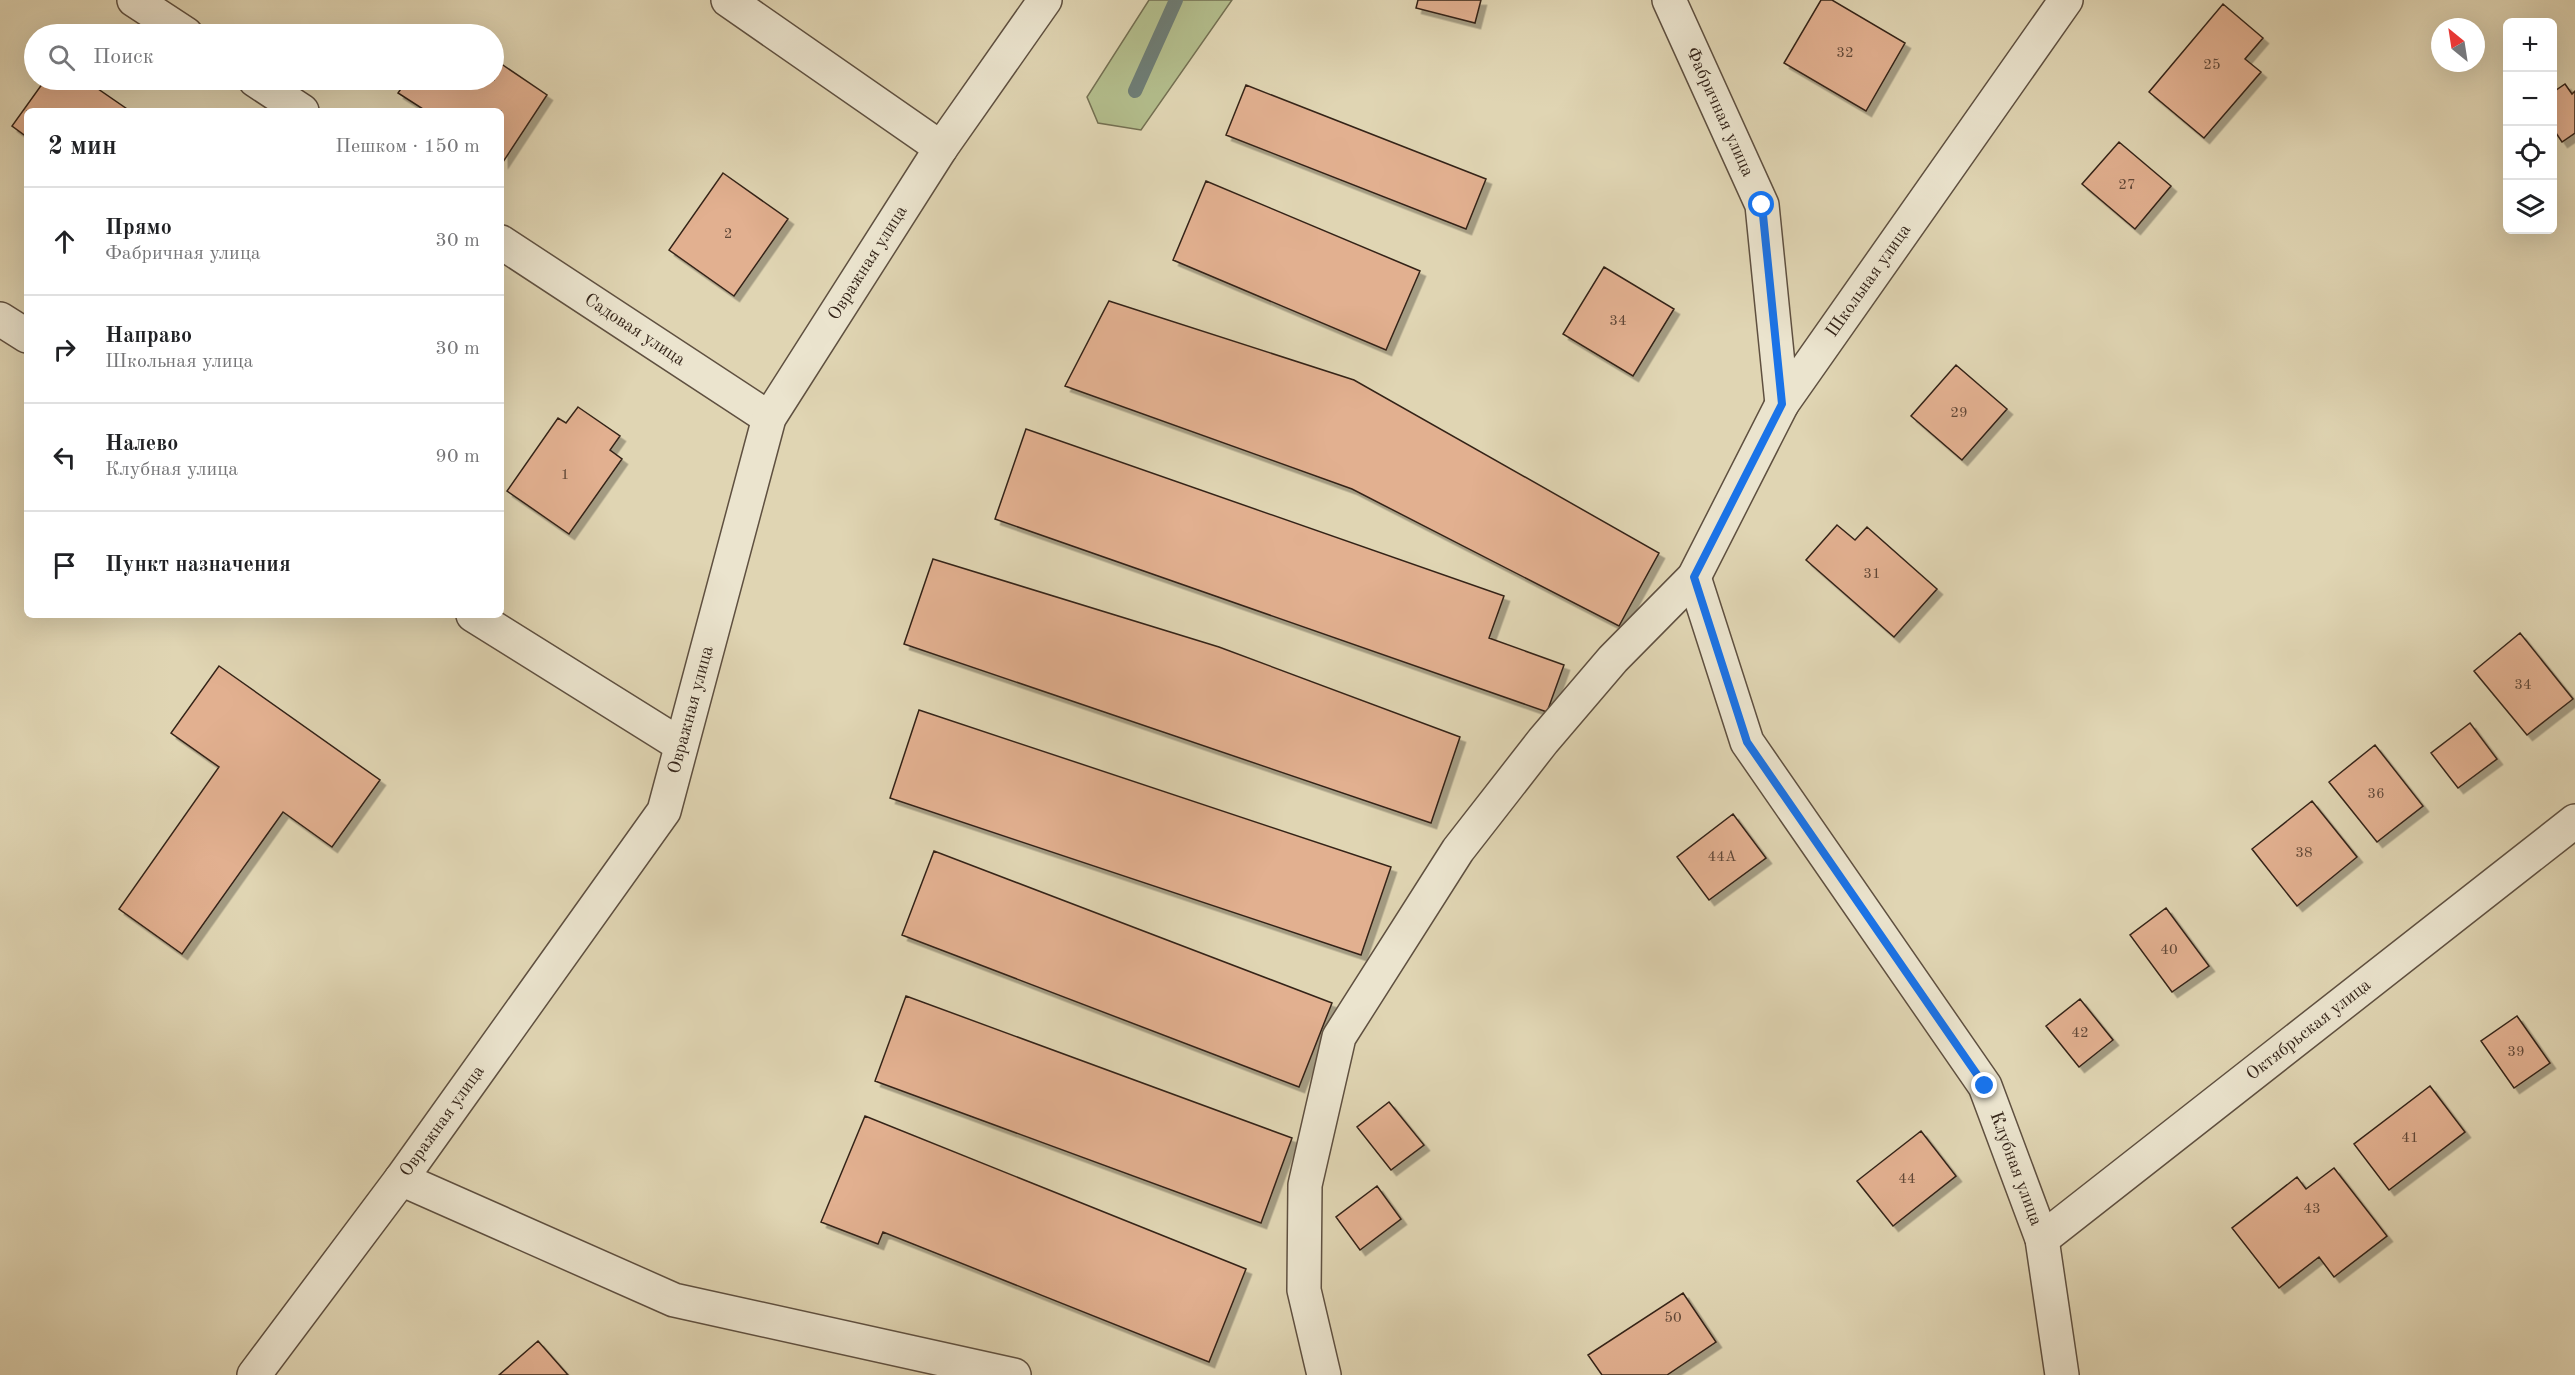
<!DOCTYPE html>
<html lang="ru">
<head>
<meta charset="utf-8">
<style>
	body { margin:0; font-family:"Old Standard TT",serif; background:#f2f2f2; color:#202124 }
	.controls { position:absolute; right:18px; top:18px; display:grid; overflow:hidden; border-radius:9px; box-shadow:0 6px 24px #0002 }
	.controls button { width:54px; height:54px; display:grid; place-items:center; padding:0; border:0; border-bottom:2px solid #e0e0e0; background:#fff; color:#202124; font:30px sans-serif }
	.compass { position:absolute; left:2431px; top:18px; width:54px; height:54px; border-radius:50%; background:#fff; box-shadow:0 6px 24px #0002; rotate:330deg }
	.stop { position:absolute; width:18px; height:18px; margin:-14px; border:4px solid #1a73e8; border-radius:50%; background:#fff }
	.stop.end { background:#1a73e8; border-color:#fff; box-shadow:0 2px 6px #0008 }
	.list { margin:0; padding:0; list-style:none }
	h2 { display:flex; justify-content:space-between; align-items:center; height:78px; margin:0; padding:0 24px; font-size:26px }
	h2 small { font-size:20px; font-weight:400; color:#757577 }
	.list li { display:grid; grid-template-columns:39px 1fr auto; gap:18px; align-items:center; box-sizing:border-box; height:108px; padding:0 24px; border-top:2px solid #e0e0e0 }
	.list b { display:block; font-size:22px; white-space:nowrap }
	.list p { margin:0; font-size:20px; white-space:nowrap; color:#757577 }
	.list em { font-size:20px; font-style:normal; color:#757577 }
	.icon { flex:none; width:33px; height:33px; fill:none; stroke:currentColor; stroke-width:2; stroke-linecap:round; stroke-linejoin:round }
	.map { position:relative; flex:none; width:2575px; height:1375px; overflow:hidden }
	.search { position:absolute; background:#fff; box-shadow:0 6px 24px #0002; left:24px; top:24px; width:480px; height:66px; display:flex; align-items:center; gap:15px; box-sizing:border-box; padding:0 21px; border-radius:33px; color:#757577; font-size:22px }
	.panel { position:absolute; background:#fff; box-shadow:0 6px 24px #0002; left:24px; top:108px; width:480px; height:510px; border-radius:9px }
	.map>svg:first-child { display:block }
	.green { fill:#b3bd8c; stroke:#747052; stroke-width:1.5 }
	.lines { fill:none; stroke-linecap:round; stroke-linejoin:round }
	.stream { stroke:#6e7d75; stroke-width:14 }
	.building { fill:#e2b090; stroke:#342419; stroke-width:1.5; filter:url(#shadow) }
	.minor-casing { stroke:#5f5040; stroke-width:36 }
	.minor { stroke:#ebe4ce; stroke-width:33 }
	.route { stroke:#1a73e8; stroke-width:8 }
	.labels { text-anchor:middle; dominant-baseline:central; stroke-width:6; stroke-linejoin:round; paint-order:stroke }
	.number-label { font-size:15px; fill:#604737 }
	.street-label { font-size:18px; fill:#342419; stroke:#ebe4ce }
</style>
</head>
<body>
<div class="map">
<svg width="2575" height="1375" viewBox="0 0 2575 1375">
	<defs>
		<filter id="shadow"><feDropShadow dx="5.5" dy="5.5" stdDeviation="0" flood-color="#0004"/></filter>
	</defs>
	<rect width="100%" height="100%" fill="#e0d5b3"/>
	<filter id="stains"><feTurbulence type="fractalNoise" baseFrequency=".00333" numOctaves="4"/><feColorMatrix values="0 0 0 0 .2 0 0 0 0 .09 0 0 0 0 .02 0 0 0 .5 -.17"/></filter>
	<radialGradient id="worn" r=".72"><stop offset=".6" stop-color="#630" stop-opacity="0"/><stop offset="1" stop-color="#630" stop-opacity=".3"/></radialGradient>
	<path class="green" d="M 1149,0 L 1232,0 L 1141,130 L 1098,123 L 1087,97 Z"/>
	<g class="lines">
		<path class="stream" d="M 1135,91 L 1176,0"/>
	</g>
	<path class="building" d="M 1418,0 L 1481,0 L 1475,23 L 1416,8 Z
		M 1821,0 L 1832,0 L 1905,43 L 1866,111 L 1784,63 Z
		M 2223,4 L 2263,38 L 2245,59 L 2261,72 L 2204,138 L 2149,92 Z
		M 494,59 L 547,95 L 503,162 L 501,111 L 426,111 L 398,93 L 407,80 L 494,80 Z
		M 45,80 L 85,80 L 130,111 L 27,111 L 27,137 L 12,126 Z
		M 2565,84 L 2572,94 L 2575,91 L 2575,133 L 2562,142 L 2552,127 L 2552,93 Z
		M 1246,85 L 1486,179 L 1466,229 L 1226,135 Z
		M 2119,142 L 2171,186 L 2135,229 L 2082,184 Z
		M 723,173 L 788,219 L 734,296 L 669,250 Z
		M 1206,181 L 1420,271 L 1386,350 L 1173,260 Z
		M 1604,267 L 1674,309 L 1633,376 L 1563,334 Z
		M 1109,301 L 1354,380 L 1659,553 L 1619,626 L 1352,489 L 1065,386 Z
		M 1956,365 L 2007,409 L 1962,460 L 1911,416 Z
		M 578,407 L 620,436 L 610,450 L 622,459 L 569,534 L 507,491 L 558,418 L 566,423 Z
		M 1026,429 L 1504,596 L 1489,638 L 1564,665 L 1547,712 L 995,519 Z
		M 1837,525 L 1855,540 L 1867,527 L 1937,589 L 1894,637 L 1806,560 Z
		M 933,559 L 1219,647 L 1460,737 L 1431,823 L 904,644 Z
		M 2520,633 L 2573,699 L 2527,735 L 2474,671 Z
		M 219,666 L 380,780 L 332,847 L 283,812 L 182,954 L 119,909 L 219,767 L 171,733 Z
		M 919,710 L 1391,867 L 1361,955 L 890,798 Z
		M 2470,723 L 2497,759 L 2458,788 L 2431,753 Z
		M 2375,745 L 2423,806 L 2377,842 L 2329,782 Z
		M 2312,801 L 2357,857 L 2297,906 L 2252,849 Z
		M 1733,814 L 1766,858 L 1709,900 L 1677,857 Z
		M 934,851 L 1332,1003 L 1299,1087 L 902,935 Z
		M 2166,908 L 2209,966 L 2172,992 L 2130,935 Z
		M 906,996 L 1292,1138 L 1261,1223 L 875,1081 Z
		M 2080,999 L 2113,1040 L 2079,1067 L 2046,1026 Z
		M 2517,1016 L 2550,1063 L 2514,1088 L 2481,1041 Z
		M 2430,1086 L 2465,1132 L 2389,1190 L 2354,1144 Z
		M 1389,1102 L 1424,1145 L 1391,1170 L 1357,1127 Z
		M 865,1116 L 1246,1269 L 1209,1362 L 883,1232 L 878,1244 L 821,1222 Z
		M 1921,1131 L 1956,1176 L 1893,1226 L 1857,1181 Z
		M 2334,1168 L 2387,1236 L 2334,1277 L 2319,1257 L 2279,1288 L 2232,1228 L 2297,1177 L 2306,1189 Z
		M 1377,1186 L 1401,1219 L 1360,1250 L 1336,1217 Z
		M 1683,1293 L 1716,1342 L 1667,1375 L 1602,1375 L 1588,1355 Z
		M 538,1341 L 568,1375 L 499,1375 Z"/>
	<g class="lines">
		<g class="minor-casing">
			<g id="minor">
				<path d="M 134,0 L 186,34"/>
				<path d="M 728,0 L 941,148"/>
				<path id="s1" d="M 1669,0 L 1762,205 L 1782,404"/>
				<path d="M 255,80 L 302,111"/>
				<path id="s2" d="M 501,242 L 769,418"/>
				<path d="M 0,319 L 27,336"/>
				<path id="s3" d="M 1694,577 L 1747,742 L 1985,1086 L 2042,1239 L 2062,1375"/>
				<path d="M 473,615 L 681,745"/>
				<path d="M 401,1179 L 674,1300 L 1014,1375"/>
				<path id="s4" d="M 2042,1239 L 2575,821"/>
				<path id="s5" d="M 254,1375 L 401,1179 L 664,811 L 769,418 L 941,148 L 1045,0"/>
				<path id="s6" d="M 1324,1375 L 1304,1290 L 1305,1185 L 1339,1037 L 1458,850 L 1543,741 L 1613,659 L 1694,577 L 1782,404 L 2066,0"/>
			</g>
		</g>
		<use href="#minor" class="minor"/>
	</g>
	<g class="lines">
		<path class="route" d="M 1762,205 L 1782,404 L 1694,577 L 1747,742 L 1985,1086"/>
	</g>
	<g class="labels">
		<g class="number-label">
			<text x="1845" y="53">32</text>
			<text x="2212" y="65">25</text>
			<text x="2127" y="185">27</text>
			<text x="728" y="234">2</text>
			<text x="1618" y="321">34</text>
			<text x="1959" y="413">29</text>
			<text x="565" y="475">1</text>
			<text x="1872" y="574">31</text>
			<text x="2523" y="685">34</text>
			<text x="2376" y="794">36</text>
			<text x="2304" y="853">38</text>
			<text x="1722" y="857">44А</text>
			<text x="2169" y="950">40</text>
			<text x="2080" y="1033">42</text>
			<text x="2516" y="1052">39</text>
			<text x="2410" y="1138">41</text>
			<text x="1907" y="1179">44</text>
			<text x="2312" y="1209">43</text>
			<text x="1673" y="1318">50</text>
		</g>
		<g class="street-label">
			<text stroke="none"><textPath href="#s1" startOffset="123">Фабричная улица</textPath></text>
			<text stroke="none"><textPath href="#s5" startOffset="1288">Овражная улица</textPath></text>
			<text stroke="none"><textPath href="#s6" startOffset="1272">Школьная улица</textPath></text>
			<text stroke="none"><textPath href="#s2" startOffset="160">Садовая улица</textPath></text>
			<text stroke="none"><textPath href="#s5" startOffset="802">Овражная улица</textPath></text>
			<text stroke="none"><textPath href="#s4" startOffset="339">Октябрьская улица</textPath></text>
			<text stroke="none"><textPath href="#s5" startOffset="316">Овражная улица</textPath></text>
			<text stroke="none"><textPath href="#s3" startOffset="680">Клубная улица</textPath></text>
		</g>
	</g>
	<rect width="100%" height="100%" filter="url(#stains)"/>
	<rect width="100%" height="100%" fill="url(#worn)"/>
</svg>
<div class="controls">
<button>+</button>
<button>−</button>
<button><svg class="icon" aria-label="locate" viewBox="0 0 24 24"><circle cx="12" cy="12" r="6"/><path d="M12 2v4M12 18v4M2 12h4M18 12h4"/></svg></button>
<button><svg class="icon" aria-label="layers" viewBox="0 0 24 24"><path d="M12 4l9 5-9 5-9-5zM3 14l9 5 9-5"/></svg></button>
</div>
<svg class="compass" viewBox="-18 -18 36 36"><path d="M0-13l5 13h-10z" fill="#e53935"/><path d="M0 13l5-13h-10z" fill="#757577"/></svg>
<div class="stop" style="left:1762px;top:205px"></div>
<div class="stop end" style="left:1985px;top:1086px"></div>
<div class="search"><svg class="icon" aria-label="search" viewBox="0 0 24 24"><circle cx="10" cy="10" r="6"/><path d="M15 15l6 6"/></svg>Поиск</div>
<section class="panel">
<h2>2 мин<small>Пешком · 150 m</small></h2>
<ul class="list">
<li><svg class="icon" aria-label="ahead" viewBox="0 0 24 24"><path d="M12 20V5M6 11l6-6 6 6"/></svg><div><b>Прямо</b><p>Фабричная улица</p></div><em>30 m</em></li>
<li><svg class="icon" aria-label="right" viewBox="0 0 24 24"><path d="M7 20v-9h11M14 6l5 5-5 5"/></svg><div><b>Направо</b><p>Школьная улица</p></div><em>30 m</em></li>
<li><svg class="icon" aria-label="left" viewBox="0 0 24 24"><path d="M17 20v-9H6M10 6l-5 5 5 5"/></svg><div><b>Налево</b><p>Клубная улица</p></div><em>90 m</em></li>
<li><svg class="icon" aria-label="arrive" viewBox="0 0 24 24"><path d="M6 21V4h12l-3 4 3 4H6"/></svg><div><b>Пункт назначения</b></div></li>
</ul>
</section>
</div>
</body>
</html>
